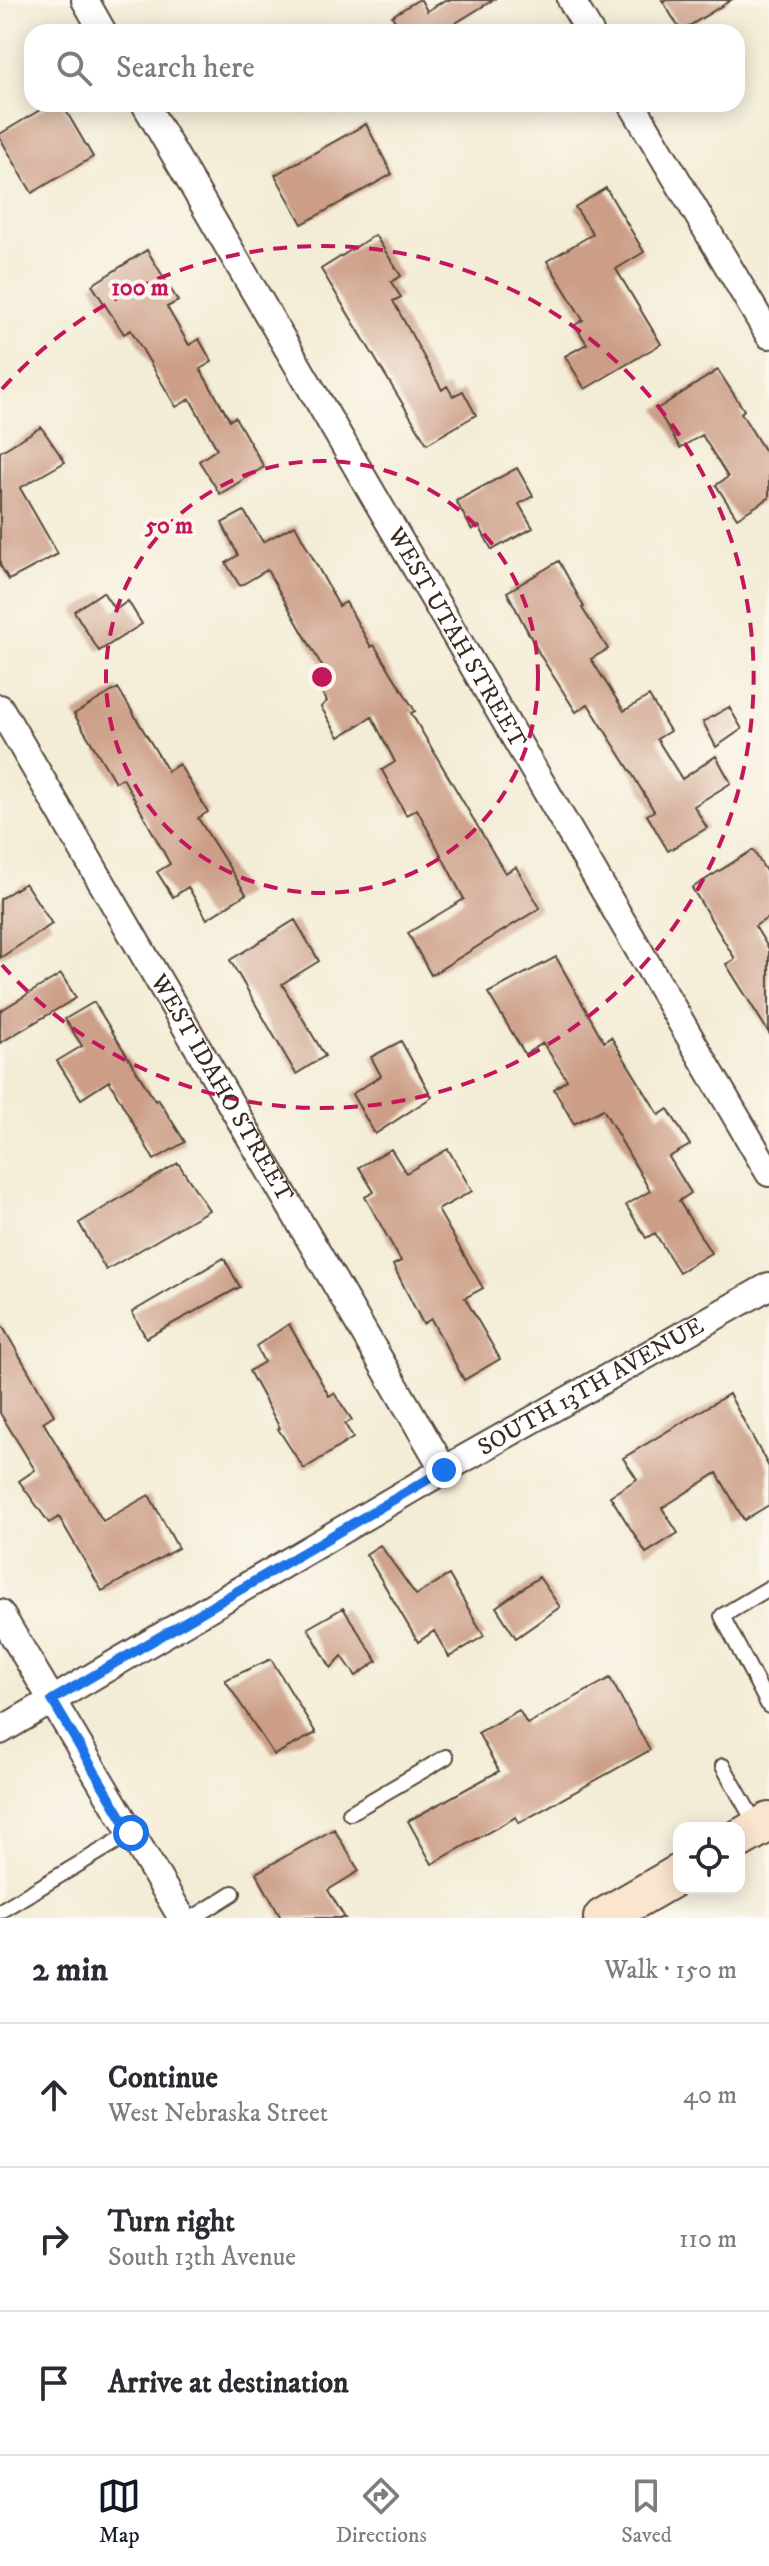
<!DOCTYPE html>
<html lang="en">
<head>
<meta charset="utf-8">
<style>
	body { margin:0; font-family:"IM FELL DW Pica",serif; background:#f2f2f3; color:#2b2b33 }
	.controls { position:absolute; right:24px; bottom:24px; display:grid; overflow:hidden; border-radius:16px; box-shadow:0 4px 20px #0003 }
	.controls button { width:72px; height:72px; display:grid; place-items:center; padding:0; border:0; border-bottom:2px solid #e1e1e2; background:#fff; color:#2b2b33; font:40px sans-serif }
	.stop { position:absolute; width:24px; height:24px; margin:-18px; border:6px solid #1a73e8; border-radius:50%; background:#fff }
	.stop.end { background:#1a73e8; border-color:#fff; box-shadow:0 2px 8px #0008 }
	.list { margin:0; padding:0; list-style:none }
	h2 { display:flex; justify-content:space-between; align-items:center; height:104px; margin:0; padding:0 32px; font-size:34px }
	h2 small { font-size:26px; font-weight:400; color:#7c7c81 }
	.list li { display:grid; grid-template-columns:52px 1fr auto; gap:24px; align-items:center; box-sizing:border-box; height:144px; padding:0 32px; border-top:2px solid #e1e1e2 }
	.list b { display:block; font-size:30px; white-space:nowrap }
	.list p { margin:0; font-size:26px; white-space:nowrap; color:#7c7c81 }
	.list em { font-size:26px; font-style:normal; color:#7c7c81 }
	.icon { flex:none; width:44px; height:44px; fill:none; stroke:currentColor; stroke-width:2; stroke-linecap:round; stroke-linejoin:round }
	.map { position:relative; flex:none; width:769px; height:1918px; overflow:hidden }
	.search { position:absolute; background:#fff; box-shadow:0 4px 20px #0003; left:24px; right:24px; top:24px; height:88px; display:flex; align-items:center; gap:20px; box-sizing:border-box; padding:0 28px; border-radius:24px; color:#7c7c81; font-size:30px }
	.sheet { height:536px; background:#fff }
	nav { display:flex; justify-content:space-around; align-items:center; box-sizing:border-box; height:112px; border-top:2px solid #e1e1e2; background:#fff; font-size:22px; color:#7c7c81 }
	nav a { display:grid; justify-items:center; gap:4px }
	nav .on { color:#111827 }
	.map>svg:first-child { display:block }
	.building { fill:#cc9e87 }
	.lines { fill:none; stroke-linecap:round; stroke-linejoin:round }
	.service-casing { stroke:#57473a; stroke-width:18 }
	.minor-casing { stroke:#57473a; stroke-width:30 }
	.secondary-casing { stroke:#57473a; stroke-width:42 }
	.service { stroke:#fff; stroke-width:14 }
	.minor { stroke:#fff; stroke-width:26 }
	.secondary { stroke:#fce5cf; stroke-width:38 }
	.route { stroke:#1a73e8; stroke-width:10 }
	.ring { fill:none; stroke:#c2185b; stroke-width:4; stroke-dasharray:14 10 }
	.labels { text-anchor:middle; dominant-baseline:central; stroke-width:8; stroke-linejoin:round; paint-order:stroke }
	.street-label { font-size:24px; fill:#3b2a1e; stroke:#fbf7ec }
	.centre { fill:#c2185b; stroke:#fbf7ec; stroke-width:4 }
	.ring-label { font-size:24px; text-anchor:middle; font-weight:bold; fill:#c2185b; stroke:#fbf7ec; stroke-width:8; stroke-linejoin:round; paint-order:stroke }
</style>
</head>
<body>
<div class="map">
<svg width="769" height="1918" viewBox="0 0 769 1918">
	<rect width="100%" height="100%" fill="#fbf7ec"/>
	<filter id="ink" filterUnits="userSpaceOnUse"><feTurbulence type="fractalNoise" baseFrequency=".0125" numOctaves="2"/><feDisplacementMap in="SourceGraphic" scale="16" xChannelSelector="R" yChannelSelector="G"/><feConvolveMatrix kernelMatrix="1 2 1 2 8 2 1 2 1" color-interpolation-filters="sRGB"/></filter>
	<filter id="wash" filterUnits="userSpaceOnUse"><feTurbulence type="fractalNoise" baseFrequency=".006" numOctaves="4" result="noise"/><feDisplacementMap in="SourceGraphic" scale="32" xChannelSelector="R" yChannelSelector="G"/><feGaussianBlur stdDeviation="1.8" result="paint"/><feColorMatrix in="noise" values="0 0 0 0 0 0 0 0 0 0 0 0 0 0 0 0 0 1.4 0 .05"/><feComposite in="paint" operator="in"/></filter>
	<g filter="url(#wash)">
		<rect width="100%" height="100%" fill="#f3ecd6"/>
		<g id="blocks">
			<path class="building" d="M 418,0 L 421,0 L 427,11 L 445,0 L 493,0 L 441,32 L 392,32 L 399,28 L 392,16 Z
				M 662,0 L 731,0 L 681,31 Z
				M 50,104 L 62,104 L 93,157 L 32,193 L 0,138 L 0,134 Z
				M 366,124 L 392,174 L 302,224 L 275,175 Z
				M 606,188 L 644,252 L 616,269 L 661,344 L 585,389 L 565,356 L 587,344 L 575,325 L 583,320 L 547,261 L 593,234 L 575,207 Z
				M 375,235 L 401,276 L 391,282 L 401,297 L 393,301 L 442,390 L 447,386 L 453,396 L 463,391 L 476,415 L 427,444 L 321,269 Z
				M 147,250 L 178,301 L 167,307 L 189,345 L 199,339 L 212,362 L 200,369 L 230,420 L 235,417 L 264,467 L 220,494 L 199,461 L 217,449 L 190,399 L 176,407 L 131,330 L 124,334 L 92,285 Z
				M 718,370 L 744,410 L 741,413 L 769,458 L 769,498 L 737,518 L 716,485 L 728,477 L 702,435 L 680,448 L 657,409 Z
				M 41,427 L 65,462 L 20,488 L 58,554 L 9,580 L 0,565 L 0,452 Z
				M 517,468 L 533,496 L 519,504 L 533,528 L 492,550 L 479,526 L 472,530 L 456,501 Z
				M 244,511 L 263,542 L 295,525 L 339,606 L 346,602 L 371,647 L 374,645 L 415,711 L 411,713 L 505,873 L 516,867 L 540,908 L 431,975 L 408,933 L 464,899 L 417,809 L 406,815 L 382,770 L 395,762 L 372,717 L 339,737 L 321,707 L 327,701 L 316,682 L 327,675 L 267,570 L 240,586 L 226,563 L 238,555 L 222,523 Z
				M 559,561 L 584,607 L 582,608 L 608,649 L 591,659 L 624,711 L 649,696 L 670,731 L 657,739 L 682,779 L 716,756 L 731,783 L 694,806 L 707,828 L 668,851 L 647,815 L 654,811 L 631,772 L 588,704 L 576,712 L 540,655 L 507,592 Z
				M 103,592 L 115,610 L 128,601 L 142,624 L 99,651 L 74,611 Z
				M 118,688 L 168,771 L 179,764 L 208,812 L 198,818 L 246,894 L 207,919 L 188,887 L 173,897 L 157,872 L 170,864 L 123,778 L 115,782 L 74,714 Z
				M 729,707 L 742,729 L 716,747 L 703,722 Z
				M 753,850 L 769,876 L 769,917 L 755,926 L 769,949 L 769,1033 L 726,964 L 735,959 L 692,888 Z
				M 25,883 L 52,924 L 0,958 L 0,899 Z
				M 295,920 L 319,961 L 282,984 L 325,1056 L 296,1074 L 230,960 Z
				M 556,957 L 604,1042 L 611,1037 L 659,1115 L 668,1109 L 690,1145 L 669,1157 L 691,1193 L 679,1201 L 711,1253 L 679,1272 L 655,1233 L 646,1238 L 626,1205 L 650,1191 L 603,1109 L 574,1124 L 554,1089 L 567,1080 L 543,1043 L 525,1054 L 488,993 Z
				M 61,974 L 76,998 L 0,1043 L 0,1011 Z
				M 94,1002 L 155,1101 L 158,1099 L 185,1142 L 154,1160 L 109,1081 L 81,1099 L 57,1061 L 82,1046 L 65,1019 Z
				M 401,1041 L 432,1097 L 375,1134 L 352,1094 L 381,1076 L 371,1057 Z
				M 391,1149 L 406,1173 L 448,1149 L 472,1191 L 438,1210 L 483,1288 L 465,1298 L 500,1359 L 464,1380 L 431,1319 L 423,1324 L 393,1265 L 401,1261 L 365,1197 L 374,1192 L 359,1167 Z
				M 178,1163 L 209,1210 L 106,1270 L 79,1223 Z
				M 224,1258 L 240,1287 L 146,1338 L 132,1312 Z
				M 0,1322 L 54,1415 L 43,1422 L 103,1521 L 149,1495 L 178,1548 L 102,1591 L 59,1517 L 49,1523 L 19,1481 L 35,1470 L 0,1413 Z
				M 289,1324 L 329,1396 L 334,1393 L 352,1420 L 345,1424 L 353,1438 L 304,1469 L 278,1429 L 280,1428 L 249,1371 L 264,1362 L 256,1346 Z
				M 729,1394 L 769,1467 L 769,1505 L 744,1520 L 717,1473 L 662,1508 L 678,1533 L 646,1553 L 610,1496 L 637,1479 L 623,1458 Z
				M 380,1545 L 416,1595 L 449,1575 L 484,1636 L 449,1657 L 434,1631 L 418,1642 L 366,1554 Z
				M 539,1577 L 560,1607 L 516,1638 L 496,1607 Z
				M 343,1608 L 377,1661 L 356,1676 L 342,1656 L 331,1668 L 308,1628 Z
				M 271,1659 L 316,1733 L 274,1755 L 225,1680 Z
				M 610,1678 L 650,1750 L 519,1823 L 516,1817 L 432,1864 L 408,1821 L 499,1771 L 478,1733 L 519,1710 L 527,1724 Z
				M 334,1829 L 359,1871 L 328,1890 L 345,1918 L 281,1918 L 256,1873 Z"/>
		</g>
	</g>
	<g filter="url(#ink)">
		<use href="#blocks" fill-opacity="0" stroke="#57473a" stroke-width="2"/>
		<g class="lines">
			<g class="service-casing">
				<path id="service" d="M 769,1588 L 722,1616 L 769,1706
					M 723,1766 L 758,1828
					M 350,1813 L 446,1757
					M 0,1911 L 131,1833
					M 193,1918 L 233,1893"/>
			</g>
			<g class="minor-casing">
				<g id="minor">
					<path d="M 85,0 L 103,32"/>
					<path d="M 571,0 L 590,32"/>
					<path id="s1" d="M 145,104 L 769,1173"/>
					<path d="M 632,104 L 769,335"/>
					<path id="s2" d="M 0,708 L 444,1470"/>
					<path d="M 0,1613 L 182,1918"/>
					<path id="s3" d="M 0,1731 L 444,1470 L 769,1286"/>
				</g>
			</g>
			<g class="secondary-casing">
				<path id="secondary" d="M 739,1839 L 769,1822
					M 603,1918 L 679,1874"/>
			</g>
			<use href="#service" class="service"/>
			<use href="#minor" class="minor"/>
			<use href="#secondary" class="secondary"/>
		</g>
	</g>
	<g class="lines" filter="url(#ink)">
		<path class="route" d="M 131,1833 L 52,1700 L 444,1470"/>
	</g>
	<g class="ring">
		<circle cx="322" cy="677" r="216"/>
		<path d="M2 389A431 431 0 1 1 2 965"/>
	</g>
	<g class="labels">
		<g class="street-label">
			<text stroke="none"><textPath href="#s1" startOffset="618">WEST UTAH STREET</textPath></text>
			<text stroke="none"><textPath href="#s2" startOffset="440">WEST IDAHO STREET</textPath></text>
			<text stroke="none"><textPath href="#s3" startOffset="684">SOUTH 13TH AVENUE</textPath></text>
		</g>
	</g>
	<circle cx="322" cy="677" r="12" class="centre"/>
	<g class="ring-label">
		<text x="140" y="295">100 m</text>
		<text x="169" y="533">50 m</text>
	</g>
</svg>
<div class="controls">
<button><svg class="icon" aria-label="locate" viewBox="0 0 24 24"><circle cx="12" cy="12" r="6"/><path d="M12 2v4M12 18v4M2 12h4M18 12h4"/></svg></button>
</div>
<div class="stop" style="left:131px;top:1833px"></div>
<div class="stop end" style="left:444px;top:1470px"></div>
<div class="search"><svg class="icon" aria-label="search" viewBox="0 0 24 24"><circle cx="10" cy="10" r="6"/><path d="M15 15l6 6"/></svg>Search here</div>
</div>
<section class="sheet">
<h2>2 min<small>Walk · 150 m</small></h2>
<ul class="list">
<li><svg class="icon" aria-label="ahead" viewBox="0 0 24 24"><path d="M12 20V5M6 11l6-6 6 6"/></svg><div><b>Continue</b><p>West Nebraska Street</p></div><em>40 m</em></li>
<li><svg class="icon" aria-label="right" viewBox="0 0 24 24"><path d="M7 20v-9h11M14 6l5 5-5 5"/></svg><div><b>Turn right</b><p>South 13th Avenue</p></div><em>110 m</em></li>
<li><svg class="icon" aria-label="arrive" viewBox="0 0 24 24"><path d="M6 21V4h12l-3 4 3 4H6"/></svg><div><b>Arrive at destination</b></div></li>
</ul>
</section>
<nav>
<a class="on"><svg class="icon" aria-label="map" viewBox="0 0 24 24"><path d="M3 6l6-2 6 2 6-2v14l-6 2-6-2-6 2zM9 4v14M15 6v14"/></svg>Map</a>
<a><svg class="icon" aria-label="directions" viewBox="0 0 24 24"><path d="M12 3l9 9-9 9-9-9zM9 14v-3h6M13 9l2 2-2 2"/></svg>Directions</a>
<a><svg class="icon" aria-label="saved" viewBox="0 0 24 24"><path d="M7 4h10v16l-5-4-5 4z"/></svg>Saved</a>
</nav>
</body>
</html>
